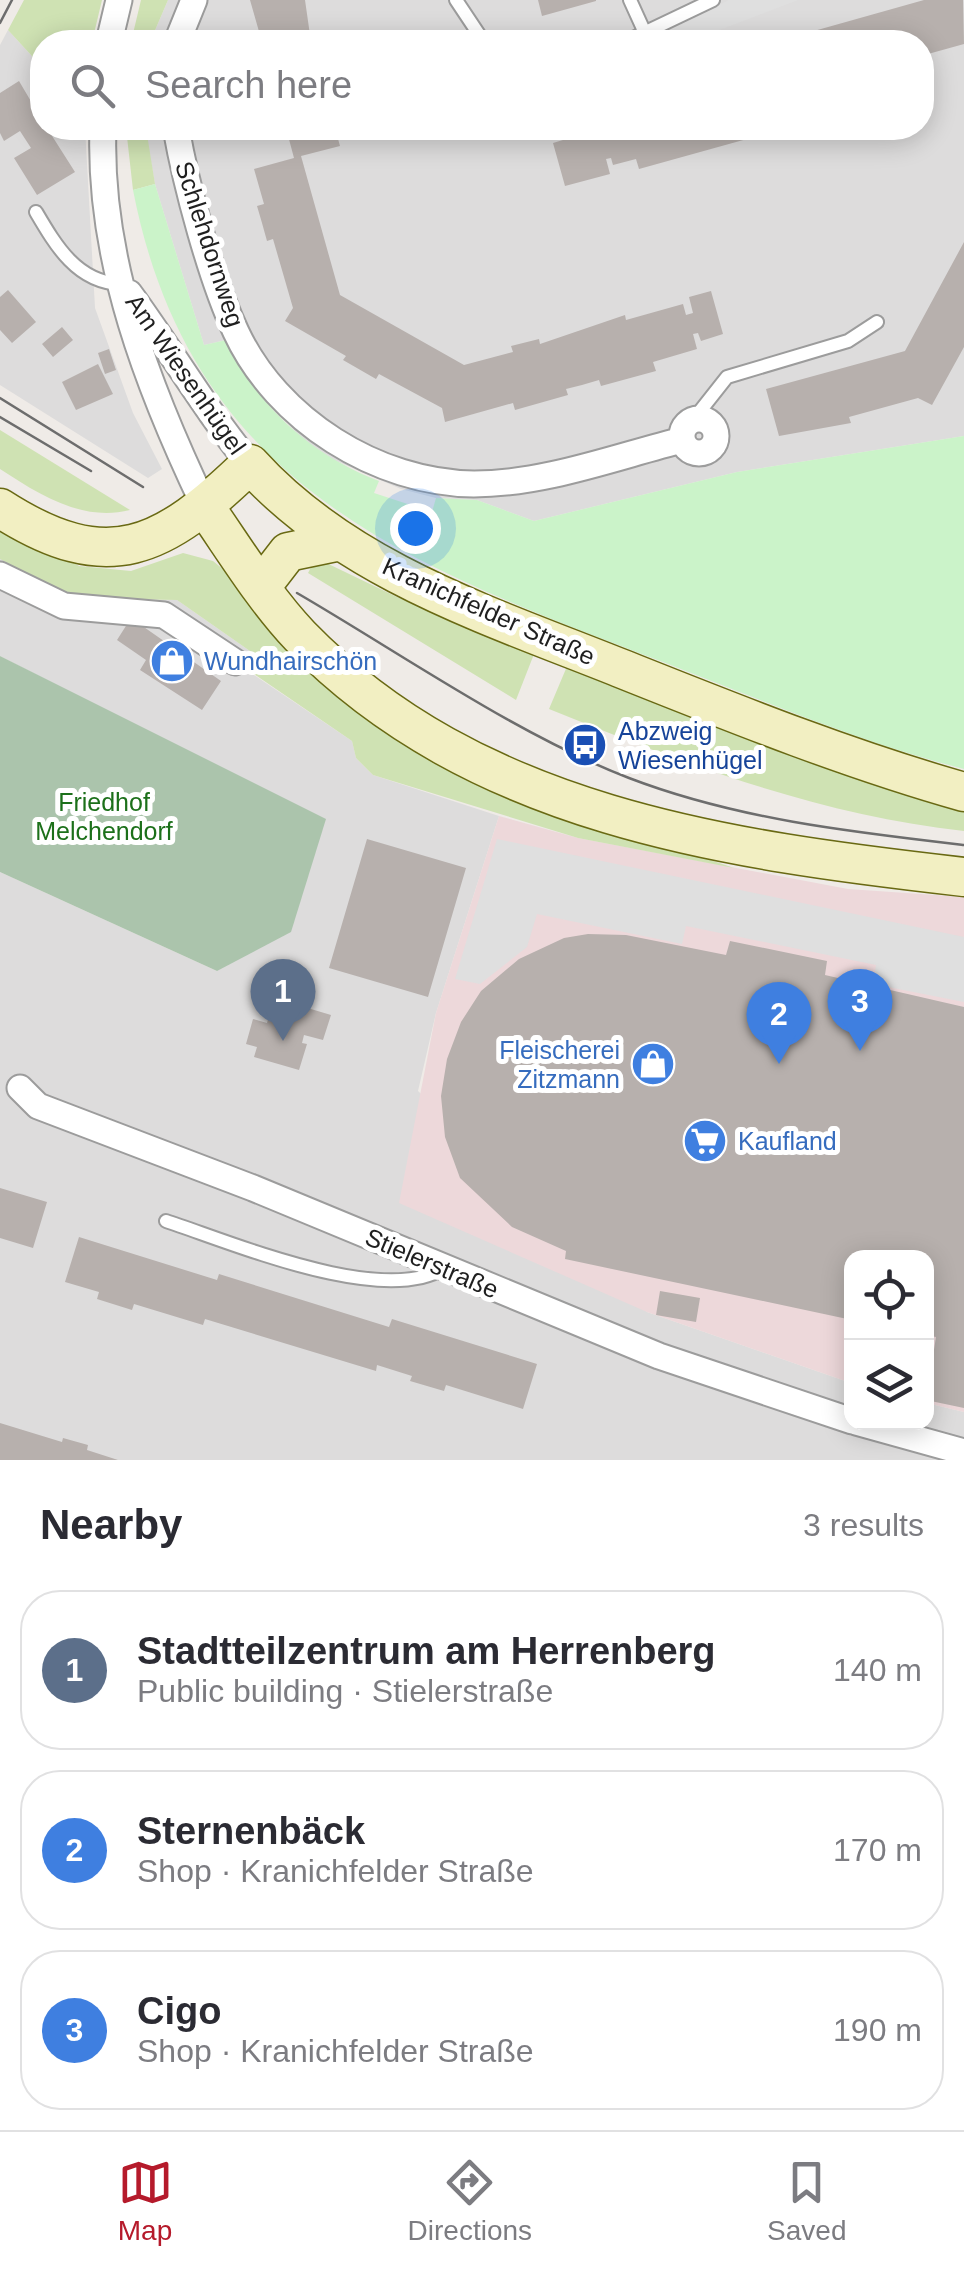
<!DOCTYPE html>
<html lang="en">
<head>
<meta charset="utf-8">
<style>
	body { margin:0; font-family:Arial,sans-serif; background:#f2f2f3; color:#2b2b33 }
	.controls { position:absolute; right:30px; bottom:30px; display:grid; overflow:hidden; border-radius:20px; box-shadow:0 5px 25px #0003 }
	.controls button { width:90px; height:90px; display:grid; place-items:center; padding:0; border:0; border-bottom:2px solid #e1e1e2; background:#fff; color:#2b2b33; font:50px sans-serif }
	.you { position:absolute; left:415px; top:528px; width:35px; height:35px; margin:-25px; border:8px solid #fff; border-radius:50%; background:#1a73e8; box-shadow:0 0 0 15px #1a73e833 }
	.badge { display:grid; place-items:center; width:65px; height:65px; border-radius:50%; background:#b51a2b; color:#fff; font-size:32px; font-weight:700 }
	.pin { position:absolute; translate:-50% -82px; filter:drop-shadow(0 2px 5px #0008) }
	.pin::after { content:''; position:absolute; top:52px; width:35px; height:30px; background:inherit; clip-path:polygon(0 0,100% 0,50% 100%) }
	.list { margin:0; padding:0; list-style:none }
	h2 { display:flex; justify-content:space-between; align-items:center; height:130px; margin:0; padding:0 40px; font-size:42px }
	h2 small { font-size:32px; font-weight:400; color:#7c7c81 }
	.list li { display:grid; grid-template-columns:65px 1fr auto; gap:30px; align-items:center; box-sizing:border-box; height:160px; margin:0 20px 20px; padding:0 20px; border:2px solid #e1e1e2; border-radius:40px }
	.list b { display:block; font-size:38px; white-space:nowrap }
	.list p { margin:0; font-size:32px; white-space:nowrap; color:#7c7c81 }
	.list em { font-size:32px; font-style:normal; color:#7c7c81 }
	.icon { flex:none; width:55px; height:55px; fill:none; stroke:currentColor; stroke-width:2; stroke-linecap:round; stroke-linejoin:round }
	.map { position:relative; flex:none; width:964px; height:1460px; overflow:hidden }
	.search { position:absolute; background:#fff; box-shadow:0 5px 25px #0003; left:30px; right:30px; top:30px; height:110px; display:flex; align-items:center; gap:25px; box-sizing:border-box; padding:0 35px; border-radius:40px; color:#7c7c81; font-size:38px }
	.sheet { height:670px; background:#fff }
	nav { display:flex; justify-content:space-around; align-items:center; box-sizing:border-box; height:140px; border-top:2px solid #e1e1e2; background:#fff; font-size:28px; color:#7c7c81 }
	nav a { display:grid; justify-items:center; gap:5px }
	nav .on { color:#b51a2b }
	.map>svg:first-child { display:block }
	.residential { fill:#dddcdc }
	.commercial { fill:#edd8da }
	.grass { fill:#cfe2b3 }
	.cemetery { fill:#abc4ac }
	.park { fill:#cbf3c9 }
	.parking { fill:#dfdfdf }
	.building { fill:#b7b0ad }
	.lines { fill:none; stroke-linecap:round; stroke-linejoin:round }
	.lane-casing { stroke:#9c9c9c; stroke-width:16 }
	.street-casing { stroke:#9c9c9c; stroke-width:29 }
	.secondary-casing { stroke:#696913; stroke-width:41 }
	.lane { stroke:#fff; stroke-width:12 }
	.street { stroke:#fff; stroke-width:25 }
	.secondary { stroke:#f2efc2; stroke-width:38 }
	.tram { stroke:#6d6d6d; stroke-width:2.5 }
	.labels { text-anchor:middle; dominant-baseline:central; stroke-width:10; stroke-linejoin:round; paint-order:stroke }
	.street-label { font-size:25px; fill:#1f1f1f; stroke:#fff }
	.shop-label { font-size:25px; fill:#366cbe; stroke:#fff; text-anchor:start }
	.transit-label { font-size:25px; fill:#164399; stroke:#fff; text-anchor:start }
	.park-label { font-size:25px; fill:#1c701a; stroke:#fff }
</style>
</head>
<body>
<div class="map">
<svg width="964" height="1460" viewBox="0 0 964 1460">
	<rect width="100%" height="100%" fill="#efebe7"/>
	<path class="residential" d="M 168,0 L 964,0 L 964,436 L 737,472 L 534,521 L 477,500 L 436,498 L 401,489 L 334,460 L 301,438 L 240,370 L 226,340 L 204,345 L 155,184 L 146,134 L 146,128 L 922,128 L 922,42 L 150,42 Z
		M 8,30 L 42,67 L 42,128 L 85,128 L 95,308 L 133,413 L 162,469 L 148,478 L 0,385 L 0,45 Z
		M 0,559 L 111,599 L 177,600 L 257,656 L 248,671 L 352,741 L 356,758 L 373,775 L 499,816 L 436,1013 L 418,1091 L 647,1312 L 851,1383 L 852,1422 L 926,1422 L 927,1403 L 964,1412 L 964,1460 L 0,1460 L 0,872 L 217,971 L 194,756 L 0,656 Z"/>
	<path class="commercial" d="M 499,816 L 578,838 L 848,889 L 964,897 L 964,1412 L 927,1403 L 926,1258 L 852,1258 L 851,1383 L 647,1312 L 399,1203 L 436,1013 Z"/>
	<path class="grass" d="M 24,0 L 102,0 L 92,42 L 42,42 L 42,67 L 8,30 Z
		M 141,0 L 168,0 L 150,42 L 131,42 Z
		M 126,128 L 146,128 L 155,184 L 133,190 Z
		M 0,430 L 130,510 C 82,522 40,495 0,469 Z
		M 0,519 L 79,566 L 131,571 L 183,553 L 213,561 L 235,579 L 272,623 L 597,821 L 734,868 L 578,838 L 373,775 L 356,758 L 352,741 L 248,670 L 257,656 L 177,600 L 75,598 L 0,559 Z
		M 316,558 L 397,597 L 536,649 L 516,700 L 308,573 Z
		M 568,664 L 964,810 L 964,831 C 819,815 684,764 549,709 Z"/>
	<path class="cemetery" d="M 0,656 L 326,819 L 291,932 L 217,971 L 0,872 Z"/>
	<path class="park" d="M 155,184 L 204,345 L 226,340 C 257,406 311,455 379,481 L 374,493 L 432,512 L 436,498 L 477,500 L 534,521 L 737,472 L 964,436 L 964,769 C 861,743 762,700 663,662 C 409,565 191,488 133,190 Z"/>
	<path class="parking" d="M 729,0 L 798,0 L 688,42 L 644,42 Z
		M 497,839 L 964,937 L 964,1002 L 873,984 L 876,965 L 686,926 L 682,944 L 537,914 L 527,947 L 480,984 L 455,979 Z"/>
	<path class="building" d="M 250,0 L 305,0 L 311,42 L 262,42 Z
		M 538,0 L 596,0 L 596,1 L 542,16 Z
		M 924,0 L 963,0 L 964,44 L 928,54 L 927,49 L 922,51 L 922,42 L 790,42 L 789,38 Z
		M 19,81 L 42,120 L 42,128 L 47,128 L 75,172 L 37,195 L 14,158 L 31,148 L 20,131 L 4,141 L 0,133 L 0,93 Z
		M 286,128 L 335,128 L 340,146 L 301,156 L 340,295 L 464,365 L 513,352 L 511,346 L 539,339 L 540,344 L 625,315 L 626,320 L 683,304 L 686,315 L 693,313 L 689,297 L 711,291 L 723,334 L 701,341 L 698,333 L 693,334 L 697,349 L 653,362 L 656,371 L 601,386 L 599,380 L 582,385 L 566,389 L 568,395 L 515,410 L 513,403 L 445,422 L 442,408 L 379,374 L 376,379 L 343,360 L 346,356 L 285,321 L 293,308 L 273,239 L 267,241 L 262,223 L 257,206 L 264,204 L 254,169 L 294,158 Z
		M 603,128 L 782,128 L 783,129 L 639,169 L 636,159 L 613,165 L 611,158 L 606,159 L 610,174 L 565,186 L 553,143 L 596,130 L 599,139 L 606,137 Z
		M 964,242 L 964,347 L 932,405 L 918,398 L 849,417 L 851,423 L 779,436 L 766,389 L 905,351 Z
		M 8,290 L 36,322 L 12,343 L 0,330 L 0,297 Z
		M 62,327 L 73,340 L 53,357 L 42,344 Z
		M 109,349 L 116,370 L 105,374 L 98,353 Z
		M 98,364 L 113,394 L 76,410 L 62,382 Z
		M 131,618 L 221,681 L 202,710 L 140,670 L 146,660 L 117,640 Z
		M 367,839 L 466,868 L 428,997 L 329,968 Z
		M 588,934 L 626,935 L 726,955 L 730,941 L 827,961 L 825,975 L 964,1007 L 964,1408 L 926,1400 L 936,1337 L 926,1335 L 926,1258 L 852,1258 L 852,1320 L 565,1259 L 566,1251 L 512,1227 L 460,1178 L 445,1137 L 441,1096 L 447,1059 L 461,1022 L 481,991 L 519,959 L 564,938 Z
		M 274,998 L 331,1015 L 323,1040 L 304,1035 L 302,1043 L 307,1044 L 299,1070 L 254,1057 L 257,1047 L 246,1044 L 253,1019 L 267,1023 Z
		M 0,1188 L 47,1202 L 33,1248 L 0,1238 Z
		M 79,1237 L 217,1280 L 219,1274 L 389,1327 L 392,1319 L 537,1364 L 523,1409 L 446,1385 L 444,1391 L 410,1381 L 412,1376 L 377,1365 L 376,1371 L 205,1319 L 203,1325 L 134,1304 L 132,1310 L 97,1299 L 99,1292 L 65,1282 Z
		M 660,1291 L 700,1298 L 696,1322 L 656,1315 Z
		M 0,1423 L 62,1442 L 63,1438 L 88,1445 L 87,1450 L 118,1460 L 0,1460 Z"/>
	<g class="lines">
		<g class="lane-casing">
			<path id="lane" d="M 456,0 L 484,42
				M 630,0 L 645,33
				M 625,42 L 713,0
				M 36,212 C 56,246 77,282 120,284
				M 693,420 L 727,377 L 848,341 L 877,322
				M 166,1221 C 233,1243 383,1307 444,1268"/>
		</g>
		<g class="street-casing">
			<path id="street" d="M 109,42 L 119,0
				M 177,42 L 194,0
				M 103,128 C 98,260 149,390 205,507
				M 176,128 C 186,185 211,279 236,332 C 277,420 377,483 474,484 C 544,484 615,457 682,440
				M 129,293 C 171,350 205,410 250,464
				M682 436a17 17 0 1 1 34 0a17 17 0 1 1-34 0Z
				M 0,575 L 64,606 L 164,615 L 235,662
				M 20,1088 L 38,1106 L 253,1188 L 659,1356 L 852,1421
				M 856,1422 L 964,1452"/>
		</g>
		<g class="secondary-casing">
			<path id="secondary" d="M 205,507 C 235,550 264,598 300,636 C 475,816 726,850 964,877
				M 0,508 C 109,578 163,548 250,464 C 347,571 490,616 620,668 C 733,713 847,759 964,792
				M 261,587 L 288,552 L 341,541"/>
		</g>
		<use href="#lane" class="lane"/>
		<use href="#street" class="street"/>
		<use href="#secondary" class="secondary"/>
		<path class="tram" d="M 0,23 L 12,0
			M 0,398 L 143,487
			M 0,417 L 91,471
			M 297,593 C 402,654 517,735 629,778 C 736,819 851,832 964,845"/>
	</g>
	<defs>
		<g id="shop-disc" transform="scale(2.25)"><circle r="9.5" fill="#3f7fe0" stroke="#fff"/><path d="M-5-2.5h2.3a2.7 3.5 0 0 1 5.4 0H5L5.5 6h-11ZM-1.5-2.5h3a1.5 2.3 0 0 0-3 0Z" fill="#fff"/></g>
		<g id="bus-disc" transform="scale(2.25)"><circle r="9.5" fill="#1a4fb4" stroke="#fff"/><path d="M-5-6H5V4H4V6H2V4H-2V6H-4V4H-5ZM-3.5-4V0h7V-4ZM-3.5 1.2v1.5H-2V1.2ZM2 1.2v1.5H3.5V1.2Z" fill="#fff"/></g>
		<g id="supermarket-disc" transform="scale(2.25)"><circle r="9.5" fill="#3f7fe0" stroke="#fff"/><path d="M-6-5.5h2.5l.6 2H6L4.5 2H-2.5L-4.4-4H-6ZM-1.5 3.2a1.3 1.3 0 1 0 .1 0ZM3 3.2a1.3 1.3 0 1 0 .1 0Z" fill="#fff"/></g>
	</defs>
	<g fill-rule="evenodd">
		<use href="#shop-disc" x="172" y="661"/>
		<use href="#bus-disc" x="585" y="745"/>
		<use href="#shop-disc" x="653" y="1064"/>
		<use href="#supermarket-disc" x="705" y="1141"/>
	</g>
	<g class="labels">
		<g class="street-label">
			<text transform="translate(210 244) rotate(72)">Schlehdornweg</text>
			<text transform="translate(186 374) rotate(55)">Am Wiesenhügel</text>
			<text transform="translate(489 611) rotate(24)">Kranichfelder Straße</text>
			<text transform="translate(432 1263) rotate(23)">Stielerstraße</text>
		</g>
		<g class="shop-label">
			<text x="204" y="661">Wundhairschön</text>
			<text x="620" y="1050" text-anchor="end">Fleischerei<tspan x="620" dy="29">Zitzmann</tspan></text>
			<text x="738" y="1141">Kaufland</text>
		</g>
		<g class="transit-label">
			<text x="618" y="731">Abzweig<tspan x="618" dy="29">Wiesenhügel</tspan></text>
		</g>
		<g class="park-label">
			<text x="104" y="802">Friedhof<tspan x="104" dy="29">Melchendorf</tspan></text>
		</g>
	</g>
</svg>
<div class="controls">
<button><svg class="icon" aria-label="locate" viewBox="0 0 24 24"><circle cx="12" cy="12" r="6"/><path d="M12 2v4M12 18v4M2 12h4M18 12h4"/></svg></button>
<button><svg class="icon" aria-label="layers" viewBox="0 0 24 24"><path d="M12 4l9 5-9 5-9-5zM3 14l9 5 9-5"/></svg></button>
</div>
<div class="you"></div>
<div class="pin badge" style="left:283px;top:1041px;background:#5c6f8a">1</div>
<div class="pin badge" style="left:779px;top:1064px;background:#3f7fe0">2</div>
<div class="pin badge" style="left:860px;top:1051px;background:#3f7fe0">3</div>
<div class="search"><svg class="icon" aria-label="search" viewBox="0 0 24 24"><circle cx="10" cy="10" r="6"/><path d="M15 15l6 6"/></svg>Search here</div>
</div>
<section class="sheet">
<h2>Nearby<small>3 results</small></h2>
<ul class="list">
<li><span class="badge" style="background:#5c6f8a">1</span><div><b>Stadtteilzentrum am Herrenberg</b><p>Public building · Stielerstraße</p></div><em>140 m</em></li>
<li><span class="badge" style="background:#3f7fe0">2</span><div><b>Sternenbäck</b><p>Shop · Kranichfelder Straße</p></div><em>170 m</em></li>
<li><span class="badge" style="background:#3f7fe0">3</span><div><b>Cigo</b><p>Shop · Kranichfelder Straße</p></div><em>190 m</em></li>
</ul>
</section>
<nav>
<a class="on"><svg class="icon" aria-label="map" viewBox="0 0 24 24"><path d="M3 6l6-2 6 2 6-2v14l-6 2-6-2-6 2zM9 4v14M15 6v14"/></svg>Map</a>
<a><svg class="icon" aria-label="directions" viewBox="0 0 24 24"><path d="M12 3l9 9-9 9-9-9zM9 14v-3h6M13 9l2 2-2 2"/></svg>Directions</a>
<a><svg class="icon" aria-label="saved" viewBox="0 0 24 24"><path d="M7 4h10v16l-5-4-5 4z"/></svg>Saved</a>
</nav>
</body>
</html>
